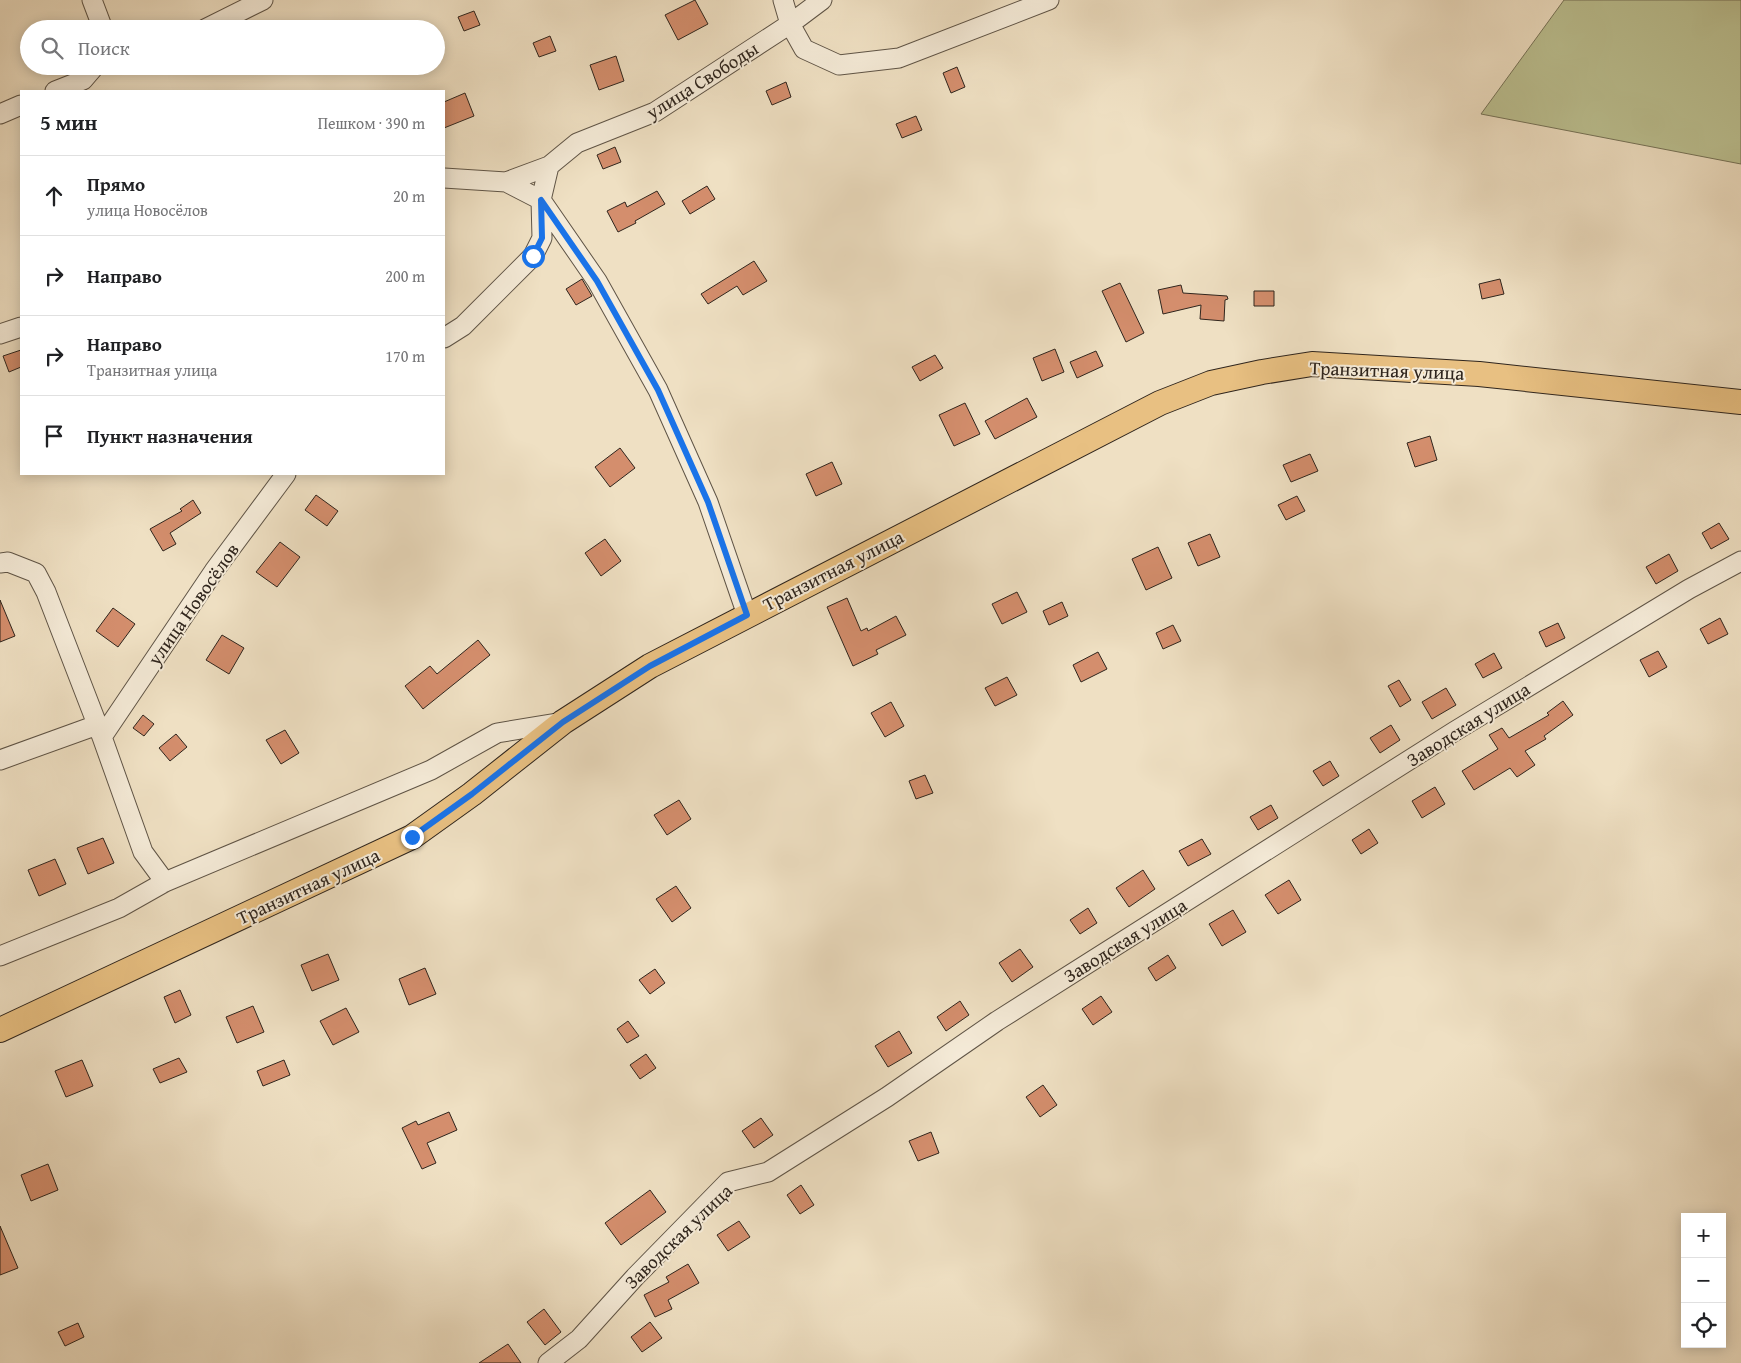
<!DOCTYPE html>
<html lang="ru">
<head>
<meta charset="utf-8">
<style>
	body { margin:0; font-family:"Gentium Book Plus",serif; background:#f6f6f6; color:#202124 }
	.controls { position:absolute; right:15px; bottom:15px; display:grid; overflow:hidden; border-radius:0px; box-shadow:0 2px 12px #0003 }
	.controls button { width:45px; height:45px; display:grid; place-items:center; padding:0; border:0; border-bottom:1px solid #e0e0e0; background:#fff; color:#202124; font:25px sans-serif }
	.stop { position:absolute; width:15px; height:15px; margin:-11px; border:4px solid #1a73e8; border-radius:50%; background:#fff }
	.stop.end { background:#1a73e8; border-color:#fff; box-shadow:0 1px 5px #0008 }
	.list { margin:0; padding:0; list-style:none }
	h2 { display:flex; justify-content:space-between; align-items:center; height:65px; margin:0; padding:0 20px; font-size:21px }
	h2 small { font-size:16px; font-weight:400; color:#757577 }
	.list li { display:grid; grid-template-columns:32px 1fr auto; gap:15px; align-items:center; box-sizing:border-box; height:80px; padding:0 20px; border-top:1px solid #e0e0e0 }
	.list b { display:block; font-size:19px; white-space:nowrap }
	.list p { margin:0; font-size:16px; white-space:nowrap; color:#757577 }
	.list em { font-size:16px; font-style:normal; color:#757577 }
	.icon { flex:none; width:28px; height:28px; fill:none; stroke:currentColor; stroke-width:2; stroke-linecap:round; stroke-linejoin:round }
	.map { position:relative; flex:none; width:1741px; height:1363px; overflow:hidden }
	.search { position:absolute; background:#fff; box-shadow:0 2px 12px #0003; left:20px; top:20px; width:425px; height:55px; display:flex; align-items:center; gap:12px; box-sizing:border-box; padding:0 18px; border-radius:28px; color:#757577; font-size:19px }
	.panel { position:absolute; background:#fff; box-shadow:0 2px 12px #0003; left:20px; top:90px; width:425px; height:385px; border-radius:0px }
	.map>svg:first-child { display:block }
	.green { fill:#bcc192; stroke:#767358 }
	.building { fill:#d48e6d; stroke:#2f251d }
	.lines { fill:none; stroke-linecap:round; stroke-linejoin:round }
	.minor-casing { stroke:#5f5446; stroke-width:21 }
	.major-casing { stroke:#2f251d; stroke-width:26 }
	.minor { stroke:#f5ebd8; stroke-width:19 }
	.major { stroke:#e8c082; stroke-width:24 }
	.route { stroke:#1a73e8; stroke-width:6 }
	.labels { text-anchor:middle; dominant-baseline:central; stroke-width:4; stroke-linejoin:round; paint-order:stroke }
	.street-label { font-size:19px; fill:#2f251d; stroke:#f5ebd8 }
</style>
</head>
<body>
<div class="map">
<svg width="1741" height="1363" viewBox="0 0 1741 1363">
	<rect width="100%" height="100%" fill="#efe0c3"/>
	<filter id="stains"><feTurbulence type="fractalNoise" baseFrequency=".004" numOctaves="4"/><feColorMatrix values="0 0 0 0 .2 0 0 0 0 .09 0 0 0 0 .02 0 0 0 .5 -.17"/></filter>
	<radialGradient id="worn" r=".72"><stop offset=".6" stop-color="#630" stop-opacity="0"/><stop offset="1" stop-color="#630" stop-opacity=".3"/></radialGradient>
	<path class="green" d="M 1564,0 L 1741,0 L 1741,164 L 1481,114 Z"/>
	<path class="building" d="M 695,0 L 708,24 L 678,40 L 665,15 Z
		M 474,11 L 480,25 L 464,31 L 458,17 Z
		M 550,36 L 556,51 L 539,57 L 533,43 Z
		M 616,56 L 624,81 L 599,90 L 590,65 Z
		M 957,67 L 965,87 L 951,93 L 943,73 Z
		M 786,82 L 791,97 L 772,105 L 766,91 Z
		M 465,93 L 474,116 L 444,128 L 444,102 Z
		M 916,116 L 922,130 L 902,138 L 896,124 Z
		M 615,147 L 621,162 L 603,169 L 597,155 Z
		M 707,186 L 715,199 L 690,214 L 682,201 Z
		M 657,191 L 665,204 L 635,221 L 636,223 L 618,232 L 607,211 L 625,202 L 627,207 Z
		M 754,261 L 767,281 L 743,295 L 737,286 L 708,304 L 701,294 Z
		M 582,279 L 592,296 L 576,305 L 566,289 Z
		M 1500,279 L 1504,294 L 1482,299 L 1479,284 Z
		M 1120,283 L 1144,333 L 1126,342 L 1102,291 Z
		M 1181,285 L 1183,293 L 1227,296 L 1228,299 L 1225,300 L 1224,321 L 1200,319 L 1201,305 L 1163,314 L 1158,290 Z
		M 1254,291 L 1274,291 L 1274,306 L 1254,306 Z
		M 1055,349 L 1064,372 L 1042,381 L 1033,358 Z
		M 21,350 L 21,367 L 9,372 L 3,356 Z
		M 1096,351 L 1103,366 L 1077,378 L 1070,362 Z
		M 935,355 L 943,368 L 920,381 L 912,367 Z
		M 1027,398 L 1037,417 L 995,439 L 985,421 Z
		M 965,403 L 980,434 L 954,446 L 939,415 Z
		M 1430,436 L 1437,460 L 1415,467 L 1407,443 Z
		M 620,448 L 635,468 L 610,487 L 595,467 Z
		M 1310,454 L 1318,471 L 1291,482 L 1283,465 Z
		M 832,462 L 842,484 L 816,496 L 806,474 Z
		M 316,495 L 338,511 L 327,526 L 305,510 Z
		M 1297,496 L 1305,511 L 1286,520 L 1278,505 Z
		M 193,500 L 201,513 L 170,533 L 176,544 L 163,551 L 150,529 L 182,511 L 180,509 Z
		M 1719,523 L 1729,539 L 1711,549 L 1702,533 Z
		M 1210,534 L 1220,557 L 1198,566 L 1188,543 Z
		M 605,539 L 621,561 L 601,576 L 585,553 Z
		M 280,542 L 300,557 L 277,587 L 256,572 Z
		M 1158,547 L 1172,578 L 1146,590 L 1132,559 Z
		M 1669,554 L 1678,571 L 1656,584 L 1646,567 Z
		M 1017,592 L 1027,612 L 1002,624 L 992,604 Z
		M 847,598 L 861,631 L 867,628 L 868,631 L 896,616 L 906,635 L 876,650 L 878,654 L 853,666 L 827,607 Z
		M 0,600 L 15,636 L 0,642 Z
		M 1062,602 L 1068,616 L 1049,625 L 1043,611 Z
		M 113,608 L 135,624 L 118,647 L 96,631 Z
		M 1720,618 L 1728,634 L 1708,644 L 1700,629 Z
		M 1558,623 L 1565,638 L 1546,647 L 1539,632 Z
		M 1173,625 L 1181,641 L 1163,649 L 1156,633 Z
		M 222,635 L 244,648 L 229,674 L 206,660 Z
		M 478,640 L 490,655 L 423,709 L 405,686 L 430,666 L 437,674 Z
		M 1658,651 L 1667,667 L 1649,677 L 1640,660 Z
		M 1098,652 L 1107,669 L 1081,682 L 1073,665 Z
		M 1494,653 L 1502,668 L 1483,678 L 1475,664 Z
		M 1007,677 L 1017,695 L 995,706 L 985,688 Z
		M 1399,680 L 1411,700 L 1400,707 L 1388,686 Z
		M 1446,688 L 1456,705 L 1432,719 L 1422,702 Z
		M 1563,701 L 1573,715 L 1544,736 L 1546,739 L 1525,751 L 1535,765 L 1517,777 L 1510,768 L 1474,790 L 1462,771 L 1498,749 L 1489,735 L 1502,728 L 1509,738 L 1549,715 L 1547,713 Z
		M 891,702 L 904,726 L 885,737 L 871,713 Z
		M 143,715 L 154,724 L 144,736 L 133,728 Z
		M 1391,725 L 1400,740 L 1380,753 L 1370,738 Z
		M 285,730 L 299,753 L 281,764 L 266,740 Z
		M 176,734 L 187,747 L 170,761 L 159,748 Z
		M 1330,761 L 1339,776 L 1323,786 L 1313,771 Z
		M 925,775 L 933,793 L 916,799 L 909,781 Z
		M 1435,787 L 1445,804 L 1422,818 L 1412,801 Z
		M 679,800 L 691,819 L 667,835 L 654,815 Z
		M 1271,805 L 1278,818 L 1258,830 L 1250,817 Z
		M 1369,829 L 1378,843 L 1361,854 L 1352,840 Z
		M 103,838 L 114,863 L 88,874 L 77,848 Z
		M 1202,839 L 1211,854 L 1188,866 L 1179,851 Z
		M 55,859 L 66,884 L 39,896 L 28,870 Z
		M 1143,870 L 1155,889 L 1129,907 L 1116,888 Z
		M 1289,880 L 1301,900 L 1278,914 L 1265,895 Z
		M 676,886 L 691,908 L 672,922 L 656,899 Z
		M 1088,908 L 1097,923 L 1080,934 L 1070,920 Z
		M 1233,910 L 1246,932 L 1222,946 L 1209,924 Z
		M 1020,949 L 1033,967 L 1012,982 L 999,963 Z
		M 328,954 L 339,980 L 312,991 L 301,965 Z
		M 1168,955 L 1176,968 L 1156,981 L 1148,968 Z
		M 425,968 L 436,994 L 409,1005 L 399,979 Z
		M 655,969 L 665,983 L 650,994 L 639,980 Z
		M 180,990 L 191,1015 L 175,1023 L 164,997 Z
		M 1101,996 L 1112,1012 L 1093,1025 L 1082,1009 Z
		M 960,1001 L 969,1015 L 946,1031 L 937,1017 Z
		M 253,1006 L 264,1032 L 237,1043 L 226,1017 Z
		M 346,1008 L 359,1032 L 333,1045 L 320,1021 Z
		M 628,1021 L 639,1036 L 627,1043 L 617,1029 Z
		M 899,1031 L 912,1053 L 888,1067 L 875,1046 Z
		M 646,1054 L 656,1068 L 640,1079 L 630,1065 Z
		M 179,1058 L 187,1072 L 160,1083 L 153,1069 Z
		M 82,1060 L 93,1086 L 66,1097 L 55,1071 Z
		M 284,1060 L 290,1075 L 263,1086 L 257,1071 Z
		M 1043,1085 L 1057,1105 L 1040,1117 L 1026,1097 Z
		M 449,1112 L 457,1130 L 427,1143 L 436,1163 L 422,1169 L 402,1128 L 416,1121 L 418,1125 Z
		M 761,1118 L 773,1135 L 754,1148 L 742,1131 Z
		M 931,1132 L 939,1153 L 918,1161 L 909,1141 Z
		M 48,1164 L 58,1190 L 31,1201 L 21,1175 Z
		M 801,1185 L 814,1205 L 800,1214 L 787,1195 Z
		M 650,1190 L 666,1212 L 621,1245 L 605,1223 Z
		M 739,1221 L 750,1237 L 728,1251 L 717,1235 Z
		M 0,1226 L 18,1268 L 0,1275 Z
		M 688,1264 L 699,1283 L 668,1300 L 672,1309 L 655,1317 L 644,1295 L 669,1282 L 666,1277 Z
		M 544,1309 L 561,1332 L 545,1345 L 527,1322 Z
		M 650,1322 L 662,1338 L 642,1352 L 631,1337 Z
		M 78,1323 L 84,1337 L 65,1346 L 58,1332 Z
		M 508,1344 L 521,1363 L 479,1363 Z"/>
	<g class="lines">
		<g class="minor-casing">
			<path id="minor" d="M 92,0 L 103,29
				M 822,0 L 790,24 L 804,49 L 839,65 L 899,58 L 1049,0
				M 205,29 L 263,0
				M 55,91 L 83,80 L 95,66
				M 0,114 L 21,105
				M 444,178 L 506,182 L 549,166 L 577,143 L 655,112 L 790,24 L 783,0
				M 506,182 L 541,200 L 597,281 L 658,390 L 708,502 L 747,615
				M 0,334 L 21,327
				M 444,338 L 463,326 L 533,256 L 542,238 L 541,200 L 549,166
				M 0,563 L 8,562 L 36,573 L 46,592 L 102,737 L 143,852 L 165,882
				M 102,737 L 214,571 L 286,474
				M 0,760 L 97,725
				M 0,956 L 119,908 L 165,882 L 431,770 L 497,733 L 563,722
				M 548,1363 L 579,1339 L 635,1277 L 728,1182 L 768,1172 L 887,1097 L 997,1021 L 1455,731 L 1689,589 L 1741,561"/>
		</g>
		<g class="major-casing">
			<path id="major" d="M 0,1030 L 412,837 L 472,794 L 563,722 L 650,666 L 1160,403 L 1211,383 L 1262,372 L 1312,364 L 1479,374 L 1741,402"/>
		</g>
		<use href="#minor" class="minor"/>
		<use href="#major" class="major"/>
	</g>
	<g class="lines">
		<path class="route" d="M 412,837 L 472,794 L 563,722 L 650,666 L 747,615 L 708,502 L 658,390 L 597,281 L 541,200 L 542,238 L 533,256"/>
	</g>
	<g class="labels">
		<g class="street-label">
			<text transform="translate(702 80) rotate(-32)">улица Свободы</text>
			<text transform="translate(1387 370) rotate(2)">Транзитная улица</text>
			<text transform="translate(833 570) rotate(-27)">Транзитная улица</text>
			<text transform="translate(193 604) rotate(-55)">улица Новосёлов</text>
			<text transform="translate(1468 724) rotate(-32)">Заводская улица</text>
			<text transform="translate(308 886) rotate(-25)">Транзитная улица</text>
			<text transform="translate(1125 940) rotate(-32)">Заводская улица</text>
			<text transform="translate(678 1236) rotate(-44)">Заводская улица</text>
		</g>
	</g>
	<rect width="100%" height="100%" filter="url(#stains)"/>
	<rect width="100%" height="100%" fill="url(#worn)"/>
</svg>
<div class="controls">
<button>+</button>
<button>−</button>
<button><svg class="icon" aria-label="locate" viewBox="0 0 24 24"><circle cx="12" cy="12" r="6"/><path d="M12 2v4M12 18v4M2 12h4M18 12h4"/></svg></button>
</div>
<div class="stop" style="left:533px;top:256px"></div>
<div class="stop end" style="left:412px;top:837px"></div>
<div class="search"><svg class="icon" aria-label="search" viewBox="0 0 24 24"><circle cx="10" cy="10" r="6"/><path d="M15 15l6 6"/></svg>Поиск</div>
<section class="panel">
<h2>5 мин<small>Пешком · 390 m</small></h2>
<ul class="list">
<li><svg class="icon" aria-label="ahead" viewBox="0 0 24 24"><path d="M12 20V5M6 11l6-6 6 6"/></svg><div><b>Прямо</b><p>улица Новосёлов</p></div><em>20 m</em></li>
<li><svg class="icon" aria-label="right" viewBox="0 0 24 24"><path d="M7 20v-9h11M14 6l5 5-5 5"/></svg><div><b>Направо</b></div><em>200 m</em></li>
<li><svg class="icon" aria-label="right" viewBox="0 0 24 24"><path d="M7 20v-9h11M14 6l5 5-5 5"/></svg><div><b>Направо</b><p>Транзитная улица</p></div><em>170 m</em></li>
<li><svg class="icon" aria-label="arrive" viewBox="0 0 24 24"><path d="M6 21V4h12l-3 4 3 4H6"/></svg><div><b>Пункт назначения</b></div></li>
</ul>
</section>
</div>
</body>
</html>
